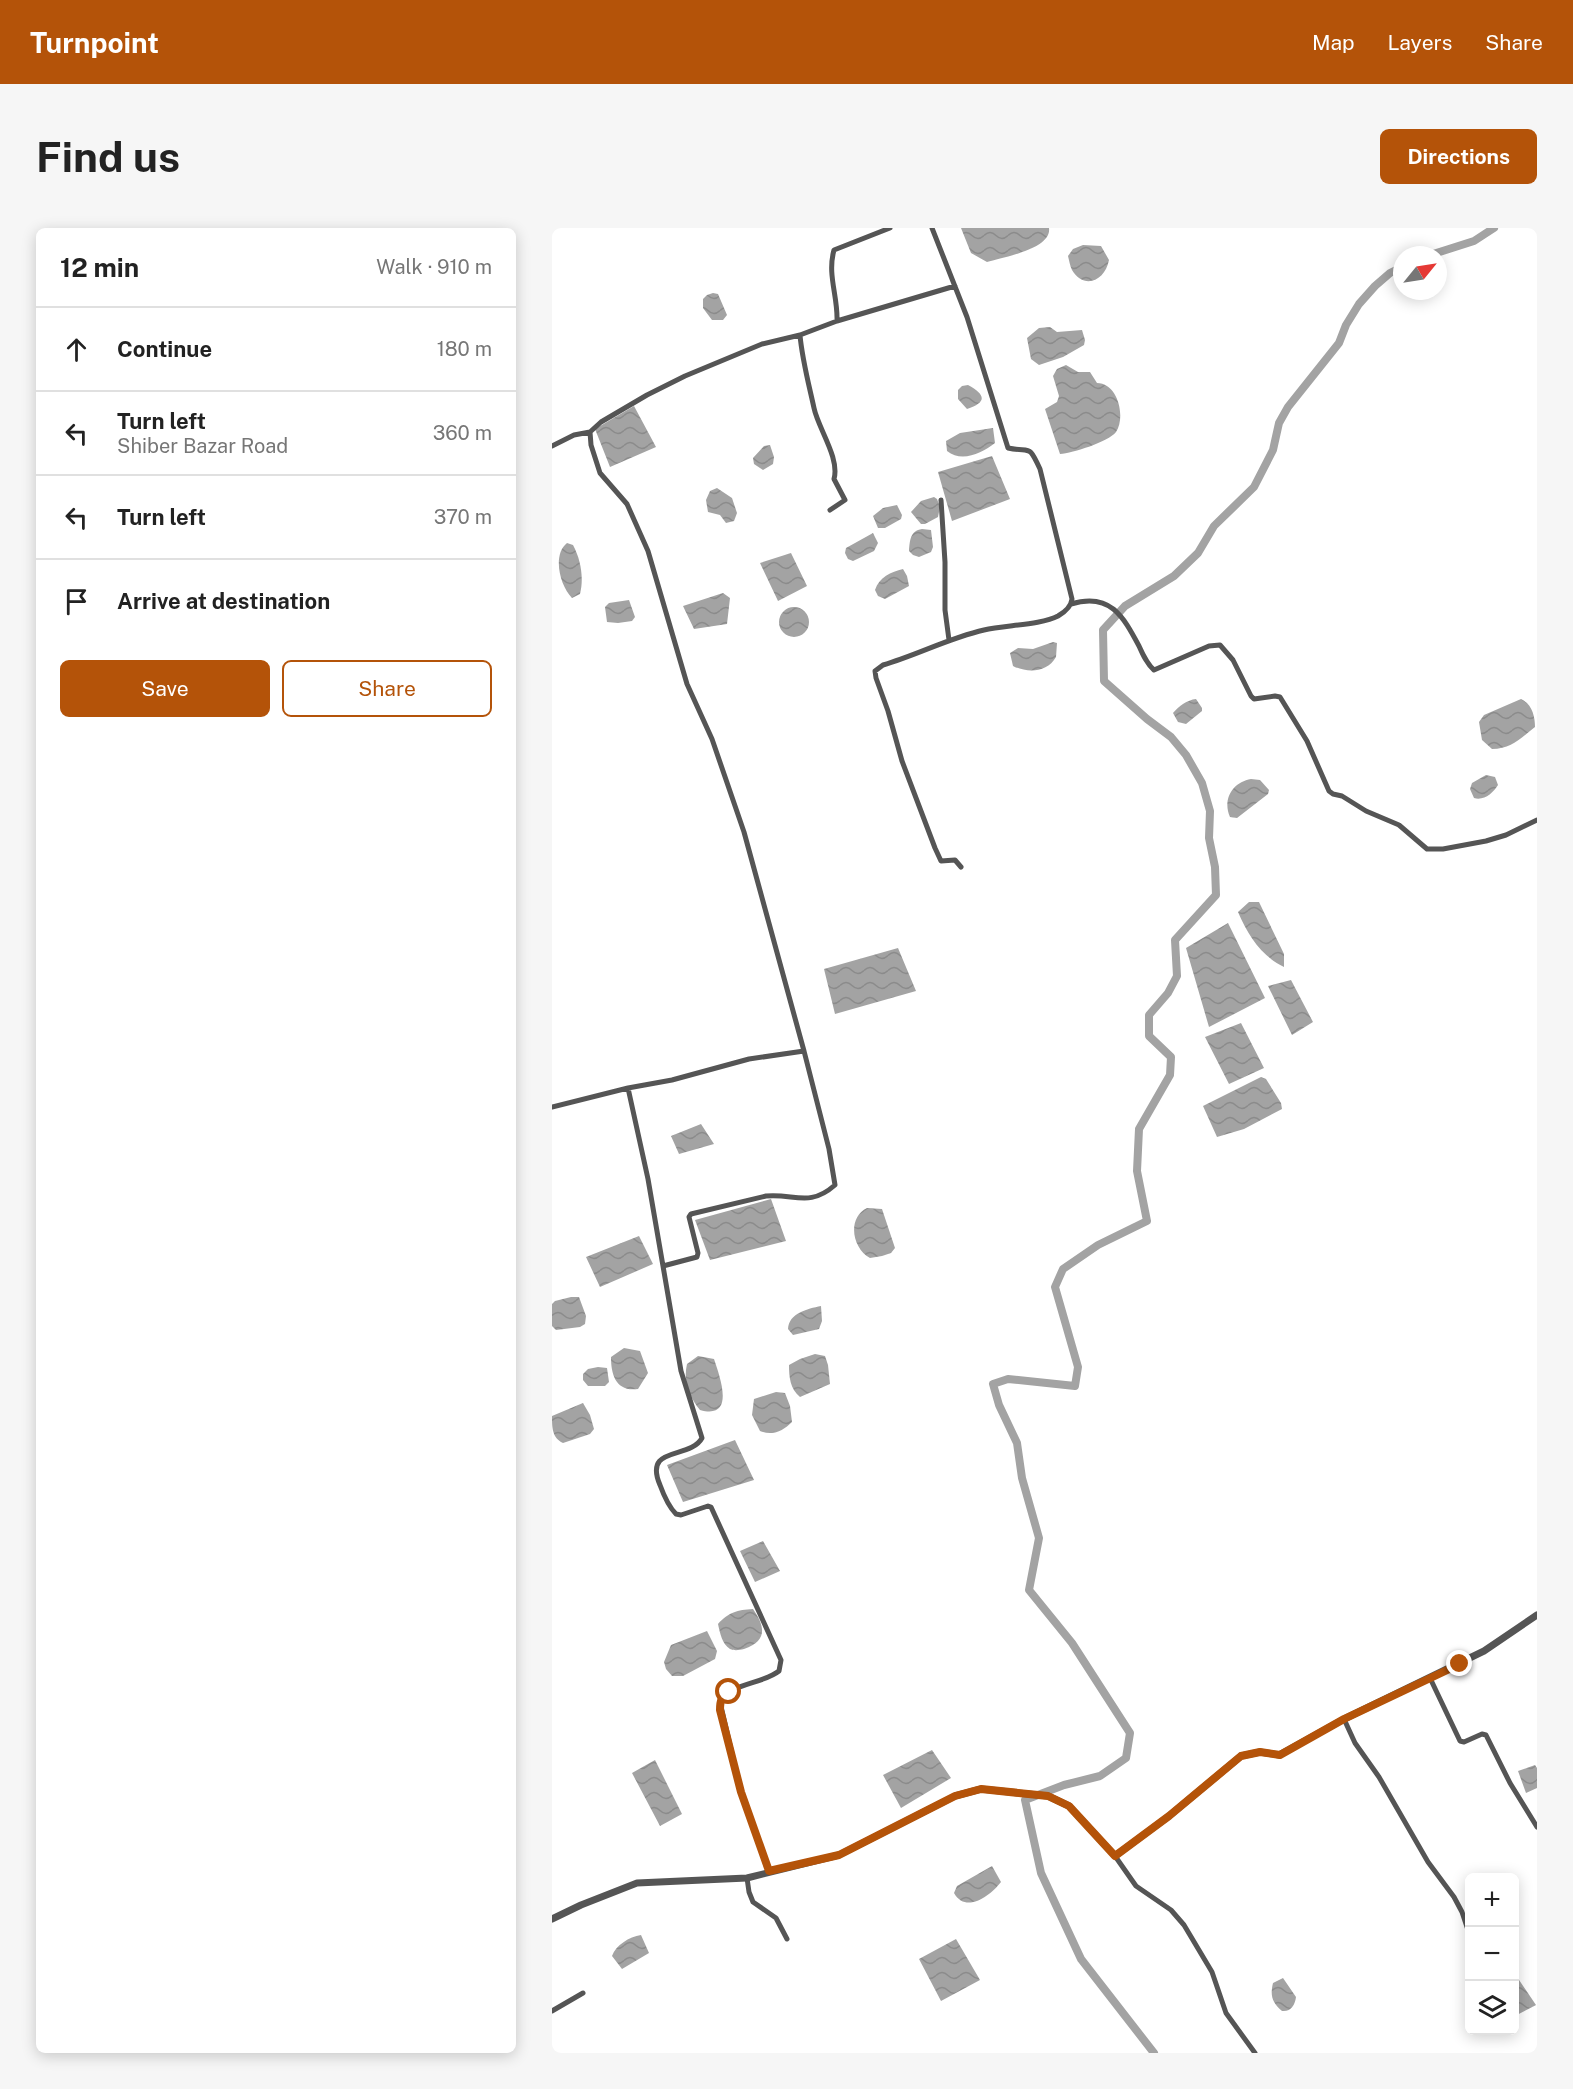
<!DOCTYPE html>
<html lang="en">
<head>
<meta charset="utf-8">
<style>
	body { margin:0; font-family:"Public Sans",sans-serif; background:#f6f6f6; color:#222 }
	.controls { position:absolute; right:18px; bottom:18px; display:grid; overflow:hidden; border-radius:9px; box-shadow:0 3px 15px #0003 }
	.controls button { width:54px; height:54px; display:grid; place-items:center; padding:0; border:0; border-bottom:2px solid #e0e0e0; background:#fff; color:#222; font:30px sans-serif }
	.compass { position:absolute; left:841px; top:18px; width:54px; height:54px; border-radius:50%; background:#fff; box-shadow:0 3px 15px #0003; rotate:60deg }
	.stop { position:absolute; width:18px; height:18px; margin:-14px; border:4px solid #b45309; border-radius:50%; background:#fff }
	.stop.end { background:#b45309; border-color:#fff; box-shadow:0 2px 6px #0008 }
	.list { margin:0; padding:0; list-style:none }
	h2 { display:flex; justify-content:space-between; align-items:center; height:78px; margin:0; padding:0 24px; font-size:26px }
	h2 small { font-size:20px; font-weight:400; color:#767676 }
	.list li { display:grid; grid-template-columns:39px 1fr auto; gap:18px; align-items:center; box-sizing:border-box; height:84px; padding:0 24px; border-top:2px solid #e0e0e0 }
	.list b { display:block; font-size:22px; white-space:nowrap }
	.list p { margin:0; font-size:20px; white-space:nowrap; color:#767676 }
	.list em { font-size:20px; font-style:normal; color:#767676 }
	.actions { display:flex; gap:12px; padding:18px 24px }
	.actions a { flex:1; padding:14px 0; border:2px solid #b45309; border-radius:9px; text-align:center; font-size:21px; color:#b45309 }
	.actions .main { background:#b45309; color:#fff }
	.icon { flex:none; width:33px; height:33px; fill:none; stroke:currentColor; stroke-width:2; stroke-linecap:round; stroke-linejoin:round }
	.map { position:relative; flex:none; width:985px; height:1825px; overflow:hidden; border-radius:9px }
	header { display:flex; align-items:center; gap:36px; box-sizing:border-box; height:84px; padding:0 30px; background:#b45309; color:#fff }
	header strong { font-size:28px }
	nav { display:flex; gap:33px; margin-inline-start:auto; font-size:21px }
	.intro { display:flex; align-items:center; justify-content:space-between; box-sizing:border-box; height:144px; padding:0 36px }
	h1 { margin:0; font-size:42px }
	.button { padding:15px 27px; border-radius:9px; background:#b45309; color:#fff; font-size:21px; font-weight:700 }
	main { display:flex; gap:36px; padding:0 36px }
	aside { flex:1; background:#fff; border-radius:9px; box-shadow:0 3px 15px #0003 }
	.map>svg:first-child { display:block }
	.water { fill:url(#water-waves) }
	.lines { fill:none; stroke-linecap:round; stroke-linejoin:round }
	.canal { stroke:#a3a3a3; stroke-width:8 }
	.minor { stroke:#555; stroke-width:5 }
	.tertiary { stroke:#555; stroke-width:7 }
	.route { stroke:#b45309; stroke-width:8 }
</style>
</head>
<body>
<header>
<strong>Turnpoint</strong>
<nav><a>Map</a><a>Layers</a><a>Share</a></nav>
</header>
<div class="intro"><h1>Find us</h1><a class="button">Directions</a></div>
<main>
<aside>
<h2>12 min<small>Walk · 910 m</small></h2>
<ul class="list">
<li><svg class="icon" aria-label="ahead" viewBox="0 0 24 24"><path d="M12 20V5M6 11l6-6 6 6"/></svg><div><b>Continue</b></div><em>180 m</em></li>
<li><svg class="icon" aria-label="left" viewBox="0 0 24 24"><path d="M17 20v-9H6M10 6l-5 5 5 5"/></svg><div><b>Turn left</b><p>Shiber Bazar Road</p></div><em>360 m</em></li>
<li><svg class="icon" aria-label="left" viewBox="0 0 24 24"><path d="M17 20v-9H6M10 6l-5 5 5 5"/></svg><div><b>Turn left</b></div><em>370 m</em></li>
<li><svg class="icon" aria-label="arrive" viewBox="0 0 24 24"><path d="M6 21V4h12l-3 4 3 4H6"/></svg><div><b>Arrive at destination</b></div></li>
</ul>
<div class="actions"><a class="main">Save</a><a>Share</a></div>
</aside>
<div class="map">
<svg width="985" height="1825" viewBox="0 0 985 1825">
	<defs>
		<pattern id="water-waves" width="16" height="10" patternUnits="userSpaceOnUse" patternTransform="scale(1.5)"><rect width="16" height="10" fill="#a3a3a3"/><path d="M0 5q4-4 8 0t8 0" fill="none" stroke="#8b8b8b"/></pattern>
	</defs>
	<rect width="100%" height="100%" fill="#fff"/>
	<path class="water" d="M 409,0 L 497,0 C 500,21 452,29 435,34 L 419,25 Z
		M 531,17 L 549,18 L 557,32 C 553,53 532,62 520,42 C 518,38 517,32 516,28 L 521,21 Z
		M 161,65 L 166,66 L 175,87 L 171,92 L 160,92 L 151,80 L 151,71 L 155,67 Z
		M 498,99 L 505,104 L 530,102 L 533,112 L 532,117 L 511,129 L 487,137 L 479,131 L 475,110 L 487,100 Z
		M 514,137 L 526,144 L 538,144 L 545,155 C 566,155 574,189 564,204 C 556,214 521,225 508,226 L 493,181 L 505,174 L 507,168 L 501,148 L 505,141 Z
		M 416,157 C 434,167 435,174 415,181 L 406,171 L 406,162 L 410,158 Z
		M 82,178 L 104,219 L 58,239 L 43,201 Z
		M 441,200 L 443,215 C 430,225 410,235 395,223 L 394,213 L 408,205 Z
		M 218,217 L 222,229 L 221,236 L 211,242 L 202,236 L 201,230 L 212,218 Z
		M 440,228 L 458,271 L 400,293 L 386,244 Z
		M 165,260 L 180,270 L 185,285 L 182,293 L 174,295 L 168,287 L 156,284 L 154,272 L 158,263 Z
		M 382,269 L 385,271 L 388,279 L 386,289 L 373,296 L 369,296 L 359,284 L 369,273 Z
		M 345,277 L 350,287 L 349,291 L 333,300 L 326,300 L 321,288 L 331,280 Z
		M 370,301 L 379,302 L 381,319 L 379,324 L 367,329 L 361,327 L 357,323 C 358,312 358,303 370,301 Z
		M 321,305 L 326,315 L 322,323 L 301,333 L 296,331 L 293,325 L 294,320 Z
		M 15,315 L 21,317 C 29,332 32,350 28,366 L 20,370 C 8,358 0,327 15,315 Z
		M 239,325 L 255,358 L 226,373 L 208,335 Z
		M 351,341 L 355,348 L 357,358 L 333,371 L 326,368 L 323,362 C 327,349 339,344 351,341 Z
		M 171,365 L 178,370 L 175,396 L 142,401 L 131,378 Z
		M 77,372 L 83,389 L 80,393 L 66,395 L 55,394 L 53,379 L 57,375 Z
		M227 394a15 15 0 1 1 30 0a15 15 0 1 1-30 0Z
		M 501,414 L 505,415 L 504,429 C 495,445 475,445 461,438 L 458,425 L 466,420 L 481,421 Z
		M 644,471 L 650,480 L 650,483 L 634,496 L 626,494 L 621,485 C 627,478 635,472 644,471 Z
		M 969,471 C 980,476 983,488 983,499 C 969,510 959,521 940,521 L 930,512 L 927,494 L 932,487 Z
		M 934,547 L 943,549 L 946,557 C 941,565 932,573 922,570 L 918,561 L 920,555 Z
		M 699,551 L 708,552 L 717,562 L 716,566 L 685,590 L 678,589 C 670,571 681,554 699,551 Z
		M 697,674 L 707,674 L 732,726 L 732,739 C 709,728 696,707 686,684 Z
		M 676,695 L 713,770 L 657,799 L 634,720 Z
		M 346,720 L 364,763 L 283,786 L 272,741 Z
		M 739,752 L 761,794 L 740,807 L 716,758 Z
		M 689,795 L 712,840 L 677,856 L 653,809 Z
		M 709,849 L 714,851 L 729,875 L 730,881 L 692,901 L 665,909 L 651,878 Z
		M 149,896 L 162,916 L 127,926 L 119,908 Z
		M 219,971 L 234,1013 L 158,1032 L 143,992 Z
		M 315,980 L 330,981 L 343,1020 L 339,1025 L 330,1028 L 318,1030 C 300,1020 295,990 315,980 Z
		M 87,1008 L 101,1036 L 48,1059 L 34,1029 Z
		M 19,1069 L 27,1069 L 34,1088 L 33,1096 L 28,1099 L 4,1102 L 0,1098 L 0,1076 L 3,1073 Z
		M 269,1078 L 270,1093 L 267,1101 L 241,1107 L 236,1101 C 237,1085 255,1081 269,1078 Z
		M 72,1120 L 88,1123 L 96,1145 L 86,1161 C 64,1164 59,1147 59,1129 Z
		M 263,1126 L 273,1128 L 276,1137 L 278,1156 L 248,1169 C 238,1161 237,1149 237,1137 L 248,1131 Z
		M 146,1128 L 162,1131 C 168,1149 184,1192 148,1182 C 137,1168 131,1154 135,1136 Z
		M 46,1139 L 55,1140 L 57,1154 L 53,1158 L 36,1158 L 31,1152 L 31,1146 L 36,1141 Z
		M 224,1164 L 233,1165 L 238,1178 L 240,1194 C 231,1203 221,1208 208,1203 L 200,1187 L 202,1171 Z
		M 31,1175 L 38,1187 L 42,1201 L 38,1206 L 11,1215 C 0,1210 0,1199 0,1188 Z
		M 183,1212 L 202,1252 L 131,1274 L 115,1237 Z
		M 211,1313 L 228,1343 L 203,1354 L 188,1323 Z
		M 201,1381 C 213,1398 216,1413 192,1421 C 187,1422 183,1423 178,1421 C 170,1416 168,1405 166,1396 C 177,1384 185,1382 201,1381 Z
		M 155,1403 L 165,1423 L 163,1431 L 131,1448 L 120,1448 L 114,1441 L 112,1434 L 119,1417 Z
		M 380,1522 L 399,1550 L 349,1580 L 331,1547 Z
		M 103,1532 L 130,1586 L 108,1598 L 80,1545 Z
		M 983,1537 L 985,1540 L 985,1560 L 974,1565 L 966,1543 Z
		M 440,1638 L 449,1654 C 438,1668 414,1686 402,1665 L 405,1658 Z
		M 89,1707 L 97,1725 L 70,1741 L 60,1728 C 64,1717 77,1709 89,1707 Z
		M 404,1711 L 428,1752 L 389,1773 L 367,1731 Z
		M 963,1746 L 984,1777 L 963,1788 Z
		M 731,1750 L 744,1769 C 743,1777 739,1784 730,1783 C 720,1774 718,1768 721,1755 Z"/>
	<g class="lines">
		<path class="canal" d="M 878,27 L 922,13 L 942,0
			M 602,1825 L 529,1731 L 489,1645 L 473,1572 L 512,1557 L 548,1548 L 574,1530 L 578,1505 L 520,1415 L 477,1362 L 487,1310 L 470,1250 L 465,1215 L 447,1177 L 441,1156 L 456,1151 L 523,1158 L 526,1139 L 503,1059 L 511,1041 L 546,1017 L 595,993 L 585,943 L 587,901 L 618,847 L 619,829 L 597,808 L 597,787 L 616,765 L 625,748 L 623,712 L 664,667 L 663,639 L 657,610 L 658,583 L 650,555 L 634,527 L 619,509 L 595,491 L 552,453 L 551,402 L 573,378 L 622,348 L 646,325 L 662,298 L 702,259 L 721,222 L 727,195 L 736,179 L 787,115 L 794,97 L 807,76 L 823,58 L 838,45 L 850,39"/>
		<path class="minor" d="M 380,0 L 415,89 L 456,220 C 479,225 476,215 488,241 L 520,371 C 519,379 513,384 506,388 C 489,397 452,397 432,402 C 397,410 365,427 331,437 L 323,443 L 324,450 L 336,483 L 350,533 L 383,620 L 389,633 L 403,632 L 409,639
			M 285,93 L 403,58
			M 0,218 L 22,207 L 38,204
			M 389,272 L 393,334 L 393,382 L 397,412
			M 278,282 L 293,272 L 282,251 C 288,230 266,200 262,180 C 257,157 250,131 248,107 L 285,93 C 286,68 275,47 282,22 L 338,0
			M 519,376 C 558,364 571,388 587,418 C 591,427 595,436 602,442 L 657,418 L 668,417 L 681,432 L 699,468 L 702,471 L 723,468 L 728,469 L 755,513 L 777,563 L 781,566 L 790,568 L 814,583 L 847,597 L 875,621 L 891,621 L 934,613 L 954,607 L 985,592
			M 76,860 L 96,951 L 111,1038
			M 0,879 L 76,860 L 120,852 L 197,831 L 252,823 L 192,604 L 160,511 L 135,456 L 96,323 L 75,276 L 48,245 L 39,217 L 38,204 L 49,194 L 95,167 L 133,148 L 210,116 L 248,107
			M 878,1450 L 908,1513 L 912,1514 L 930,1506 L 934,1507 L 958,1555 L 985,1599
			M 792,1491 L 803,1515 L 827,1549 L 876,1634 L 902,1669 L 910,1684 L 918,1708
			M 563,1628 L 584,1658 L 619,1682 L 632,1697 L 660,1744 L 674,1785 L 703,1825
			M 217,1643 L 189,1564 L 168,1474 C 176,1456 211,1456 227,1443 L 229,1432 L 159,1279 L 156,1278 L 129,1287 L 124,1286 C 116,1278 112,1268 108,1257 C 91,1217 138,1232 150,1210 L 129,1143 L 111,1038 L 145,1029 L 146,1025 L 137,989 L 139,986 L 214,968 C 242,965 257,980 283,957 L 277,921 L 252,823
			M 195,1650 L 197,1664 L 201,1674 L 224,1690 L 235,1711
			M 0,1783 L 31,1765"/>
		<path class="tertiary" d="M 0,1691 L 29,1677 L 85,1655 L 195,1650 L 287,1627 L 403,1568 L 429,1561 L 496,1568 L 517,1578 L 563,1628 L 617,1588 L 689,1528 L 708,1524 L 727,1527 L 792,1491 L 932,1423 L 985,1387"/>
	</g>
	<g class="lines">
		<path class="route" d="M 177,1464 C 169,1469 168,1473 168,1482 L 189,1564 L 217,1643 L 287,1627 L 403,1568 L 429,1561 L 496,1568 L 517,1578 L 563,1628 L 617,1588 L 689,1528 L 708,1524 L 728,1527 L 792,1491 L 908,1436"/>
	</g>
</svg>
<div class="controls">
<button>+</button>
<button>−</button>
<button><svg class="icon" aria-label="layers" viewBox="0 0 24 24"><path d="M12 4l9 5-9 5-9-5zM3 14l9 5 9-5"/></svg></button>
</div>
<svg class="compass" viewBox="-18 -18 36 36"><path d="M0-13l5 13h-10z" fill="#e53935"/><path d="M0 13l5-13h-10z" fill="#767676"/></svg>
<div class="stop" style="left:177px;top:1464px"></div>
<div class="stop end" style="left:908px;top:1436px"></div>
</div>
</main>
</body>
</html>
